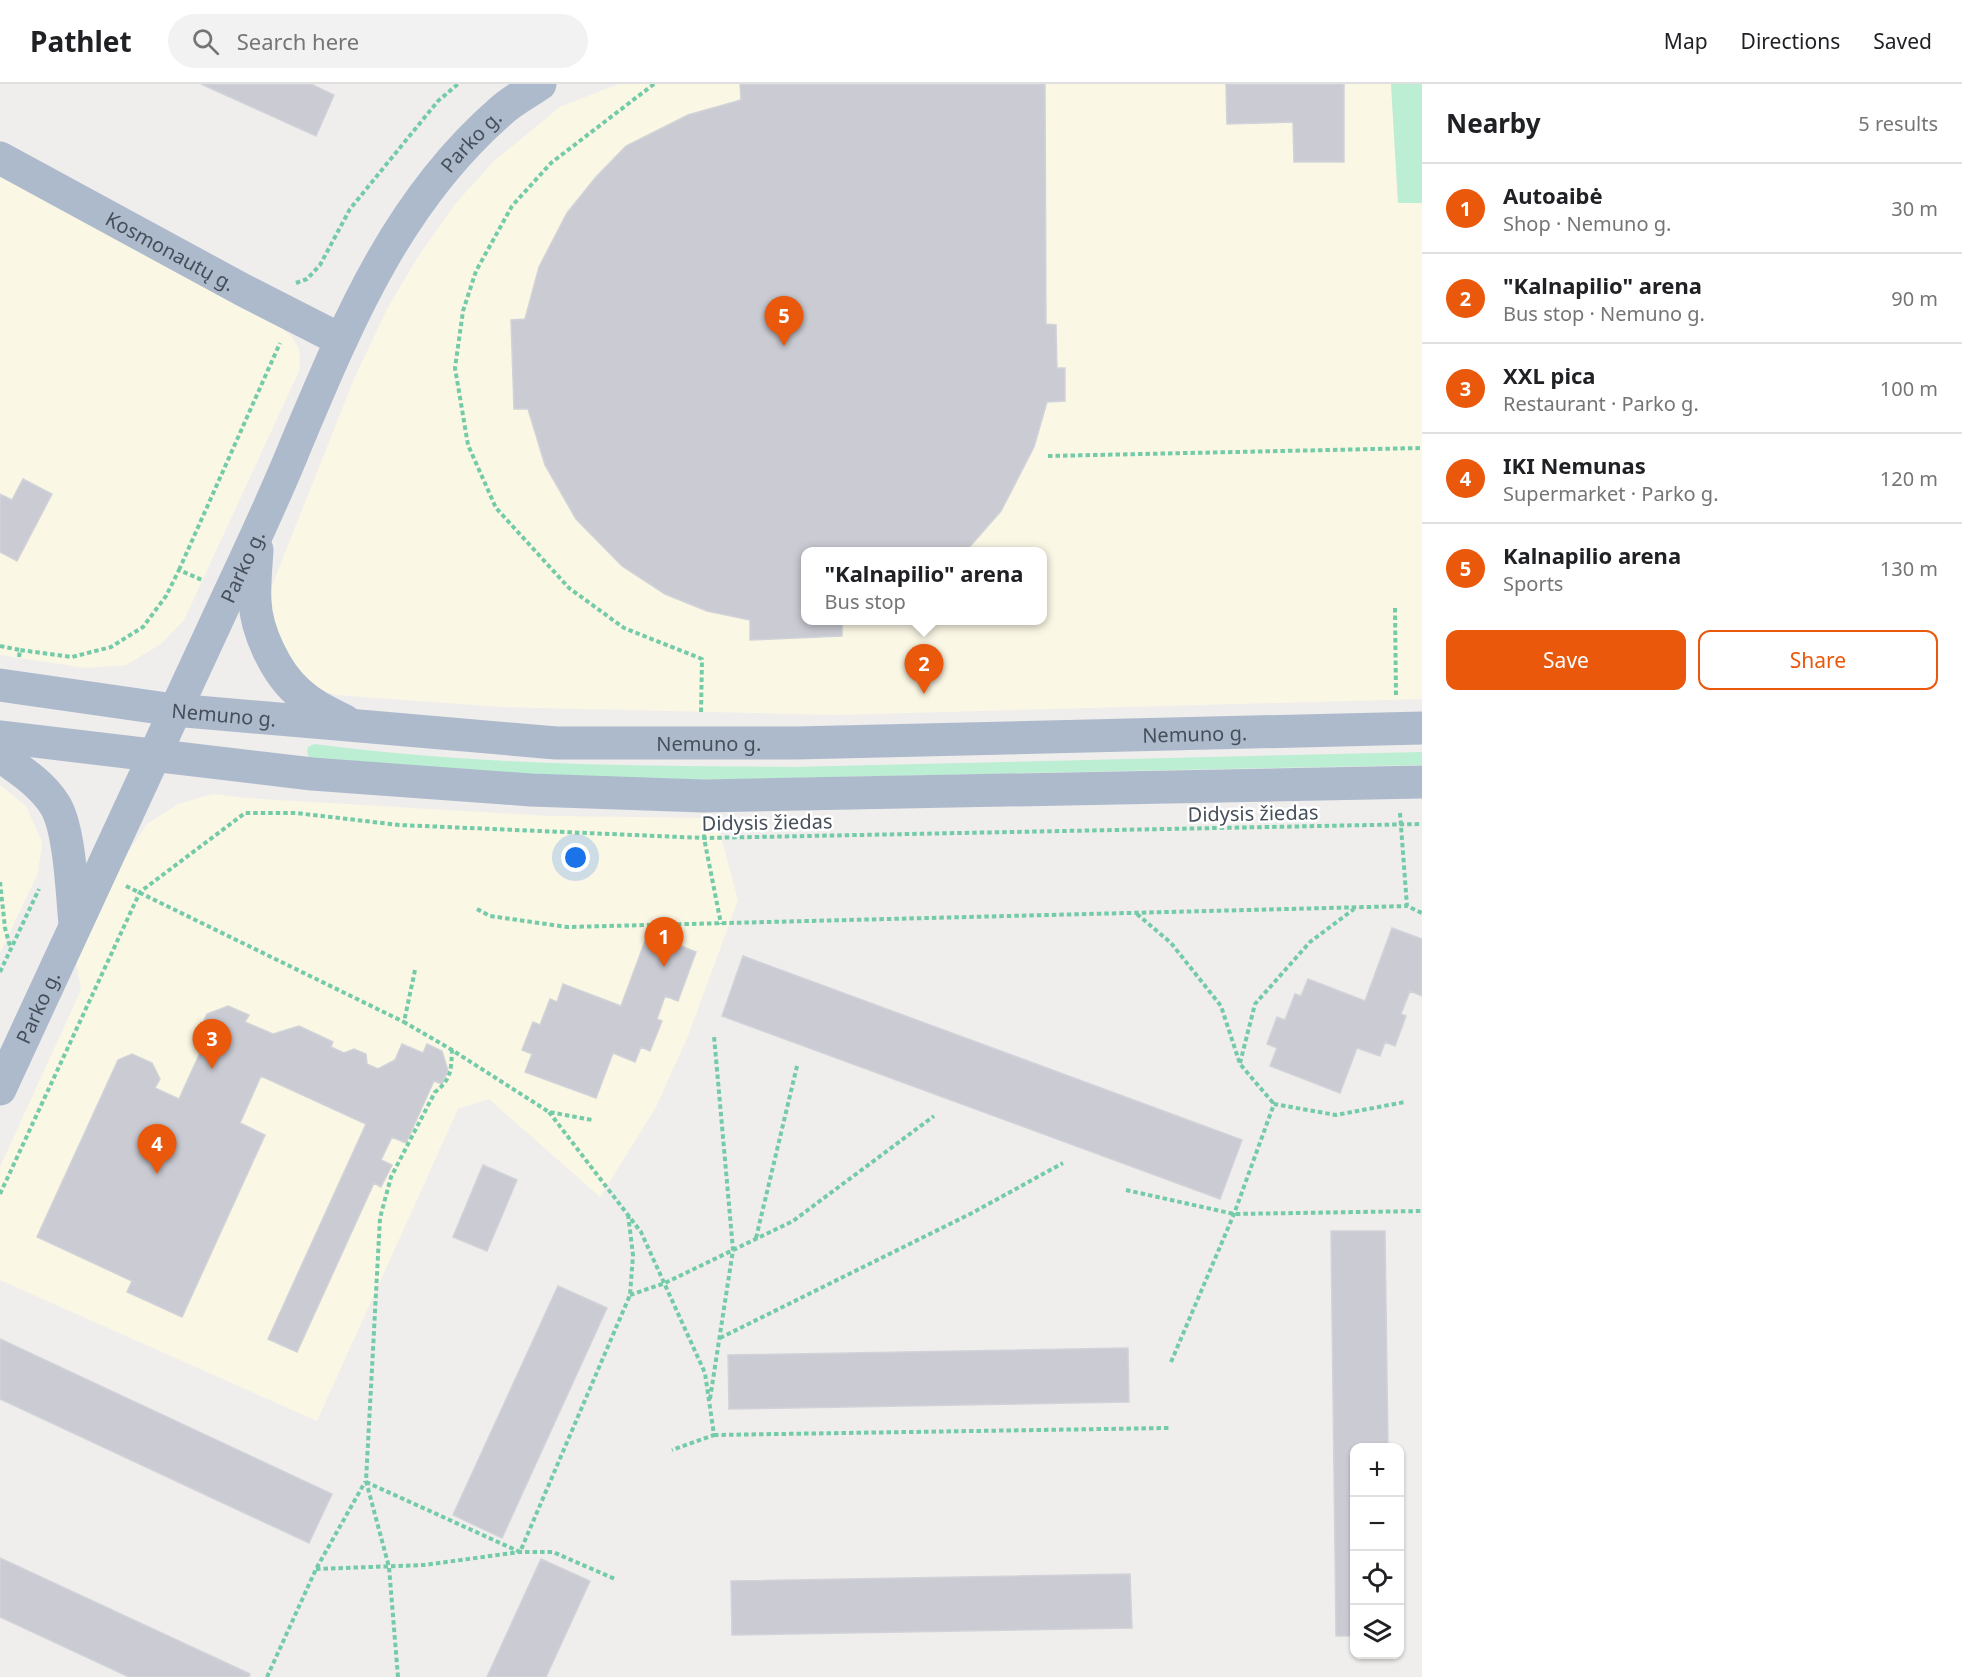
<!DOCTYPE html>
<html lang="en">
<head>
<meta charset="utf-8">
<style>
	body { margin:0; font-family:"Noto Sans",sans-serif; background:#f2f2f2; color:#202124 }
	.controls { position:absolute; right:18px; bottom:18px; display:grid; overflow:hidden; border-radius:12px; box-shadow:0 2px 4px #0004 }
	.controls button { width:54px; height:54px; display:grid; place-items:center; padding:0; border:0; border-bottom:2px solid #e0e0e0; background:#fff; color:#202124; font:30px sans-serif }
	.you { position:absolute; left:576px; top:774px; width:21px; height:21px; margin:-15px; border:4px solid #fff; border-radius:50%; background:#1a73e8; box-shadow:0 0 0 9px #1a73e833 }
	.badge { display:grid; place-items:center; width:39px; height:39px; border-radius:50%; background:#ea580c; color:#fff; font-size:20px; font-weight:700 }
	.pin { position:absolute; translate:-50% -50px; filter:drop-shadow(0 2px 3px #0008) }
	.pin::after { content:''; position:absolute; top:32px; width:21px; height:18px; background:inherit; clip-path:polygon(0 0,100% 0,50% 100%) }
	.popup { position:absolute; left:801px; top:463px; width:246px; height:78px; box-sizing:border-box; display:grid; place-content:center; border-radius:12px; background:#fff; filter:drop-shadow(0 2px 4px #0005); font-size:20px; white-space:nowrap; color:#757577 }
	.popup b { font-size:22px; color:#202124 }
	.popup::after { content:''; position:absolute; left:50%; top:100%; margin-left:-12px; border:12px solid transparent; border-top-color:#fff }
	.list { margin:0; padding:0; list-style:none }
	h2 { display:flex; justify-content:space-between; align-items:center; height:78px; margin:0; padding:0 24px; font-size:26px }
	h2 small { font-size:20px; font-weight:400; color:#757577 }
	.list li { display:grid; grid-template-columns:39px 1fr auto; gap:18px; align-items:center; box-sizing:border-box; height:90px; padding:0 24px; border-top:2px solid #e0e0e0 }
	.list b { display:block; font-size:22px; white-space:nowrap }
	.list p { margin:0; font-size:20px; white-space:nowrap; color:#757577 }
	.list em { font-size:20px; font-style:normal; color:#757577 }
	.actions { display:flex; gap:12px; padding:18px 24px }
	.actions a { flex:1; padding:14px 0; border:2px solid #ea580c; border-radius:12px; text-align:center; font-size:21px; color:#ea580c }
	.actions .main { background:#ea580c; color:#fff }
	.icon { flex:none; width:33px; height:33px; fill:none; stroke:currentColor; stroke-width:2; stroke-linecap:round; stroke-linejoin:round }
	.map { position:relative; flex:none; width:1422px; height:1593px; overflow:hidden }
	header { display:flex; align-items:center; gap:36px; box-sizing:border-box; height:84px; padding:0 30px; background:#fff; border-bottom:2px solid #e0e0e0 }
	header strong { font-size:28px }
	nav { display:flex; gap:33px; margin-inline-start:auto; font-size:21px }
	.search { width:420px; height:54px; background:#f2f2f2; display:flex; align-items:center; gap:15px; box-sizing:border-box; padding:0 21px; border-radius:33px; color:#757577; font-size:22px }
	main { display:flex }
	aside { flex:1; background:#fff }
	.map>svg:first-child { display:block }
	.commercial { fill:#fbf7e5; fill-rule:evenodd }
	.green { fill:#bbeed3 }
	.building { fill:#cacbd3; stroke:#d1d3d9; stroke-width:1.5 }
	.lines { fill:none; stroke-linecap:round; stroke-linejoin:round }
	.path { stroke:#74cba8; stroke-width:4; stroke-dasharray:4.5 3; stroke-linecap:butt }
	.major { stroke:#adbacc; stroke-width:33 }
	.labels { text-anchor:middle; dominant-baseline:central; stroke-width:5; stroke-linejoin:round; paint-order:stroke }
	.street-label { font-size:20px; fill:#464f5a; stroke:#fff }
</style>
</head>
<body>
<header>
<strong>Pathlet</strong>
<div class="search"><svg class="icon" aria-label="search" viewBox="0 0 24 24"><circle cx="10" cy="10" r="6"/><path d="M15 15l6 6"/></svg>Search here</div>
<nav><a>Map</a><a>Directions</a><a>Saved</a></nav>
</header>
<main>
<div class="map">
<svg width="1422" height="1593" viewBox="0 0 1422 1593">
	<rect width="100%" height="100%" fill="#f0eded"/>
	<path class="commercial" d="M 618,0 L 1391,0 L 1398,119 L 1422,119 L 1422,615 L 836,631 L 500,623 L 337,611 L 313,605 L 280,568 L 269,509 L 354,295 L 387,225 L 416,176 L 455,120 L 495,76 L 560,23 ZM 806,468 L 1042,468 L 1042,536 L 806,536 Z
		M 0,91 L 274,237 L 292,253 L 299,265 L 300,285 L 184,536 L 161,560 L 126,581 L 86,584 L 0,571 Z
		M 0,701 L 26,722 L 42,758 L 38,789 L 0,869 Z
		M 213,710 L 246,714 L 550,732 L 716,734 L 738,816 L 688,952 L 656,1023 L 600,1113 L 489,1015 L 458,1025 L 317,1337 L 0,1196 L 0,1083 L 81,906 L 76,876 L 119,782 L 147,740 L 178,720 Z"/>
	<path class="green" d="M 1391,0 L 1422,0 L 1422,119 L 1398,119 Z
		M 314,660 C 472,681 633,682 793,683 L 1422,668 L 1422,681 L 692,696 L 528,690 L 309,674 L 307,668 L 308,663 Z"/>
	<path class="building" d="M 201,0 L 311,0 L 334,11 L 316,52 Z
		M 740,0 L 1045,0 L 1046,240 L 1056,241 L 1057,284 L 1065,284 L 1065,317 L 1047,318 L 1034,363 L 1001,427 L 965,468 L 806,468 L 806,536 L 842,536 L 842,552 L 750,556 L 750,536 L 707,527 L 665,510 L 622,482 L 576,435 L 545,381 L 528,325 L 514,325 L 511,236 L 525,235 L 539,183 L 567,129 L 596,93 L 626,62 L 688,31 L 741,16 Z
		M 1226,0 L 1344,0 L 1344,78 L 1294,78 L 1293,38 L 1227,40 Z
		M 23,395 L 52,410 L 17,477 L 0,468 L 0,410 L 12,416 Z
		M 1392,844 L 1422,855 L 1422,912 L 1410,907 L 1401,930 L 1406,932 L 1395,962 L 1385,958 L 1380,972 L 1357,964 L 1340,1009 L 1270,982 L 1277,964 L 1267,960 L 1277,933 L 1285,936 L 1295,910 L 1301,912 L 1308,895 L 1365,917 Z
		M 648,849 L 696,868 L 678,917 L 665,912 L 657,935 L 662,937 L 650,967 L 641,963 L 635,978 L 613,969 L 596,1014 L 525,988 L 532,970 L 522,966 L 533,938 L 540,941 L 550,915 L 557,918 L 563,900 L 621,922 Z
		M 743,872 L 1242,1056 L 1220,1115 L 722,932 Z
		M 228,922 L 249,931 L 245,938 L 273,950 L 299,942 L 333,958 L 331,963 L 344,969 L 354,965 L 366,970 L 367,980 L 378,985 L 395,976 L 402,960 L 423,969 L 427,960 L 442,967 L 448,987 L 442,1000 L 434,997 L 406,1059 L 392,1053 L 381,1076 L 392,1081 L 381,1103 L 374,1099 L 297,1268 L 268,1255 L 366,1040 L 261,992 L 240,1039 L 265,1051 L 182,1233 L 127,1208 L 132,1197 L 37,1153 L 118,976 L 132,970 L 152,979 L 160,995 L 155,1004 L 179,1015 L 209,949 L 200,945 L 207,930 Z
		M 483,1081 L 517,1096 L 487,1167 L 453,1153 Z
		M 1331,1147 L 1385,1147 L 1388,1364 L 1354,1364 L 1354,1552 L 1336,1552 Z
		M 558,1202 L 607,1224 L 502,1454 L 453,1431 Z
		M 0,1255 L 332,1410 L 309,1459 L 0,1315 Z
		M 1128,1264 L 1129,1318 L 729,1325 L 728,1271 Z
		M 0,1474 L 250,1590 L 249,1593 L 129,1593 L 0,1533 Z
		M 541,1475 L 590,1497 L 546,1593 L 487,1593 Z
		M 1130,1490 L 1132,1544 L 732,1551 L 731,1497 Z"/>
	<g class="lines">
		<path class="path" d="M 654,0 L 551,79 L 512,122 L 476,187 L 463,227 L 455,284 L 468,361 L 496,424 L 569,504 L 624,544 L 702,575 L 701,628
			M 296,199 L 307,195 L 320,181 L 350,125 L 438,17 L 458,0
			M 1048,372 L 1422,364
			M 179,486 L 280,259
			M 1395,524 L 1396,613
			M 0,562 L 20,566
			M 19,573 L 20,566 L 72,573 L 111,563 L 143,543 L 166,512 L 179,486 L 202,496
			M 1400,729 L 1407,822 L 1422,829
			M 704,743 L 704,754 L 721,840
			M 0,798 L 5,844 L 11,866
			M 126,802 L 404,938
			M 477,825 L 490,832 L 567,843 L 1407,822
			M 1137,830 L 1171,859 L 1221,922 L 1240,980 L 1274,1020
			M 415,886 L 404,938 L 452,966 L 549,1028 L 592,1036
			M 0,888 L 39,805
			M 1240,979 L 1255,920 L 1310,858 L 1354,825
			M 549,1028 L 641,1148 L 705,1289 L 714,1351 L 672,1366
			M 1126,1106 L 1234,1130 L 1422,1127
			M 0,1110 L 140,808 L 245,729 L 296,729 L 399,741 L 704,754 L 1422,740
			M 756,1154 L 797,982
			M 630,1211 L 665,1199 L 793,1137 L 934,1032
			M 720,1254 L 972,1129 L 1063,1079
			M 1171,1278 L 1234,1130 L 1274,1020 L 1336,1031 L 1405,1018
			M 710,1315 L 733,1166 L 714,952
			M 714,1351 L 1169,1344
			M 366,1398 L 520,1468 L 630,1211 L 633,1171 L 628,1130
			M 316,1485 L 424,1481 L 520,1468 L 553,1468 L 615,1495
			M 267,1593 L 316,1485 L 365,1398
			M 398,1593 L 389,1483 L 366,1397 L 380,1134 L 391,1093 L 435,1008 C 452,995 451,985 452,966"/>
		<g class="major">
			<path id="s1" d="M 0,74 L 243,206 L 341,256"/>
			<path d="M 257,466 C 256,483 254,501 255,517 C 256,547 276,589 298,608 C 312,621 329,629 345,637"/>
			<path id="s2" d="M 0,601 L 174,626 L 556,659 L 796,659 L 1422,644"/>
			<path d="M 0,653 L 312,690 L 531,706 L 703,712 L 1422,698"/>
			<path d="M 0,672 C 20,686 42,700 55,721 C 70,745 72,810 75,840"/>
			<path id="s3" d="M 0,1005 C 76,838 154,672 231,506 C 254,457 277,408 297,358 C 349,235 398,116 502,26 C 513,16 527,9 540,0"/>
		</g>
	</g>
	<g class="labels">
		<g class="street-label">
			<text stroke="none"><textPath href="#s3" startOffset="1062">Parko g.</textPath></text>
			<text stroke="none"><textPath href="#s1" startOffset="194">Kosmonautų g.</textPath></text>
			<text stroke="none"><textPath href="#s3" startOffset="576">Parko g.</textPath></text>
			<text stroke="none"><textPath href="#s2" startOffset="226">Nemuno g.</textPath></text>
			<text stroke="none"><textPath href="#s2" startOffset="1198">Nemuno g.</textPath></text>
			<text stroke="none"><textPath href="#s2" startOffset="712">Nemuno g.</textPath></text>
			<text transform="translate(1253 729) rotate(-1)">Didysis žiedas</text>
			<text transform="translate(767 738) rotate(-1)">Didysis žiedas</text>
			<text stroke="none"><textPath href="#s3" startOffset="90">Parko g.</textPath></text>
		</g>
	</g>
</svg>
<div class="controls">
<button>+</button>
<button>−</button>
<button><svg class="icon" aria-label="locate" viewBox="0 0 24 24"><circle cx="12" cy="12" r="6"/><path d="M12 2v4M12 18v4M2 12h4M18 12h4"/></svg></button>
<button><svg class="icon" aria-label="layers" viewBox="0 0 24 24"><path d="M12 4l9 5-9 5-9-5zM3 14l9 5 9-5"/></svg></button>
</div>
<div class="you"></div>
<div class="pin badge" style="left:664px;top:883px">1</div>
<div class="pin badge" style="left:924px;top:610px">2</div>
<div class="popup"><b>&quot;Kalnapilio&quot; arena</b>Bus stop</div>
<div class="pin badge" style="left:212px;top:985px">3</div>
<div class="pin badge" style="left:157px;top:1090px">4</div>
<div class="pin badge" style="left:784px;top:262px">5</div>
</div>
<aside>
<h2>Nearby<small>5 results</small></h2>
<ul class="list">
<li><span class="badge">1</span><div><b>Autoaibė</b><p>Shop · Nemuno g.</p></div><em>30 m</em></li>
<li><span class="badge">2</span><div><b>&quot;Kalnapilio&quot; arena</b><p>Bus stop · Nemuno g.</p></div><em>90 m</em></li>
<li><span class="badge">3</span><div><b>XXL pica</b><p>Restaurant · Parko g.</p></div><em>100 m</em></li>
<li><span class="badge">4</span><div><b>IKI Nemunas</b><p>Supermarket · Parko g.</p></div><em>120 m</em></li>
<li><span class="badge">5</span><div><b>Kalnapilio arena</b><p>Sports</p></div><em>130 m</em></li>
</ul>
<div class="actions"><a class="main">Save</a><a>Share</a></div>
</aside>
</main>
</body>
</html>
